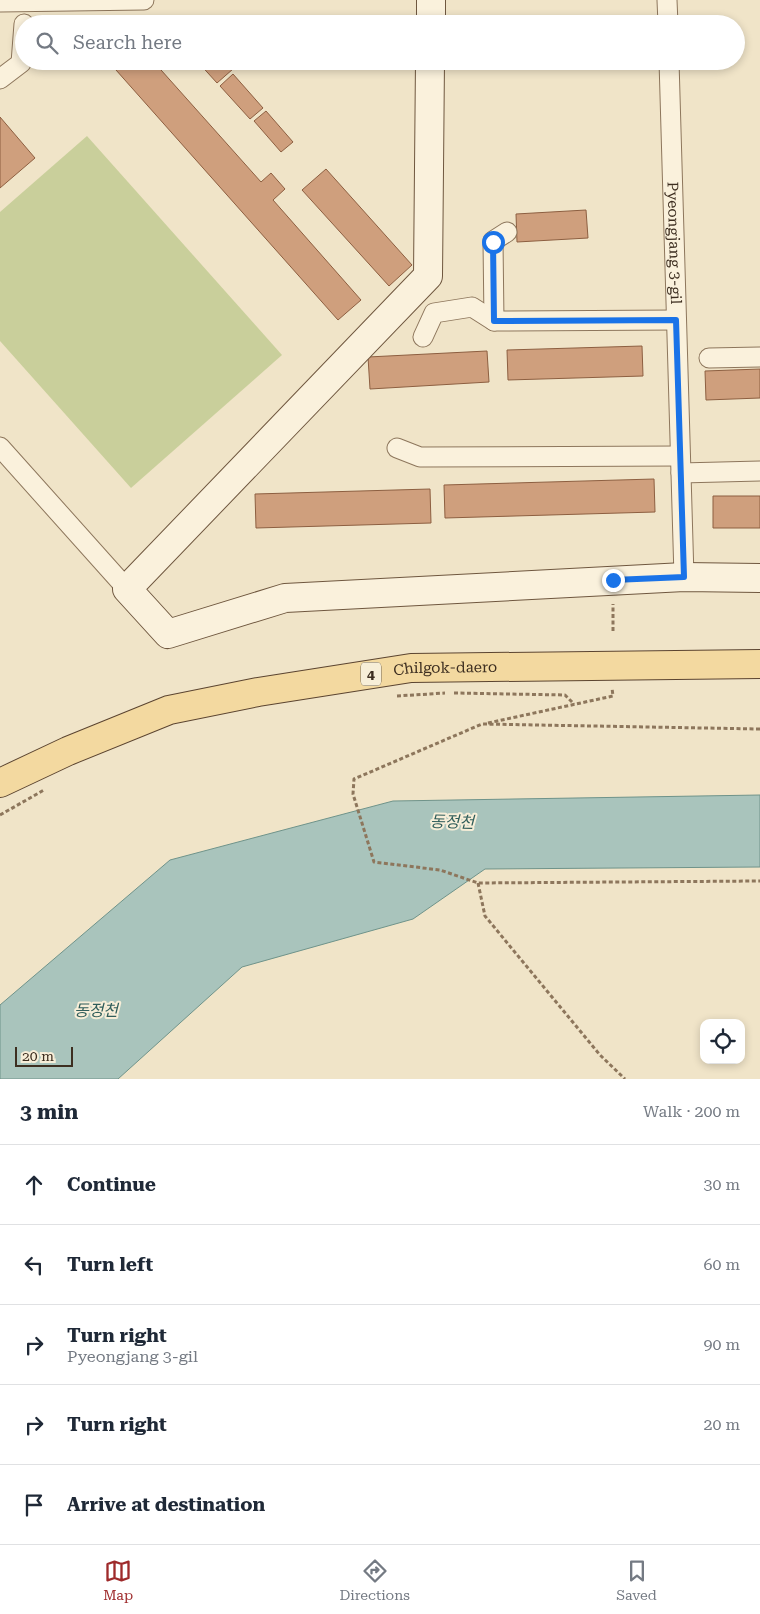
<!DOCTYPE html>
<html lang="en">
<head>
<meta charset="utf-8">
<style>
	body { margin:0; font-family:"Roboto Serif","Noto Sans KR",serif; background:#f6f6f7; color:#1f2937 }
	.controls { position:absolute; right:15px; bottom:15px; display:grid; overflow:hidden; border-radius:10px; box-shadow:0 2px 8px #0003 }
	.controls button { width:45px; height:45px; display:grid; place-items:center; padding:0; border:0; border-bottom:1px solid #e0e1e3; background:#fff; color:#1f2937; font:25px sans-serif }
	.scale { position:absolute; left:15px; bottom:12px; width:58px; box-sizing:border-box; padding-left:5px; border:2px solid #3d2e20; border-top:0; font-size:14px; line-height:18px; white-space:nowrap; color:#3d2e20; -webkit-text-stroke:4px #f7eed8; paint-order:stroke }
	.stop { position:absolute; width:15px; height:15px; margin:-11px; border:4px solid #1a73e8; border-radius:50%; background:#fff }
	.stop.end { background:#1a73e8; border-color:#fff; box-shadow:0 1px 5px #0008 }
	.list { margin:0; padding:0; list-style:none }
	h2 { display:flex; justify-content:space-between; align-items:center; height:65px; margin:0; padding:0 20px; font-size:21px }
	h2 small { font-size:16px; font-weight:400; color:#747a83 }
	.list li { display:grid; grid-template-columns:32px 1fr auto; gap:15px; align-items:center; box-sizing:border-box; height:80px; padding:0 20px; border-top:1px solid #e0e1e3 }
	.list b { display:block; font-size:19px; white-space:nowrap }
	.list p { margin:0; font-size:16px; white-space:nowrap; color:#747a83 }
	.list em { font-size:16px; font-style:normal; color:#747a83 }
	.icon { flex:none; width:28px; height:28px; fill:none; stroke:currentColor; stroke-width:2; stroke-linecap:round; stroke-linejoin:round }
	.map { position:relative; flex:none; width:760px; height:1079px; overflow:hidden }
	.search { position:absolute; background:#fff; box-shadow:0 2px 8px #0003; left:15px; right:15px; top:15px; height:55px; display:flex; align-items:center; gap:12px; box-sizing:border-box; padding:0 18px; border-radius:28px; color:#747a83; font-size:19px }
	.sheet { height:465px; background:#fff }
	nav { display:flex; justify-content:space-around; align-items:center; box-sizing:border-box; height:70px; border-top:1px solid #e0e1e3; background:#fff; font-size:14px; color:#747a83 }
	nav a { display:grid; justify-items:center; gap:2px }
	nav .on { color:#9e2a2b }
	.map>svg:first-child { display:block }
	.green { fill:#c9cf9b }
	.water { fill:#a9c4bc; stroke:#6f938a }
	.building { fill:#cf9f7d; stroke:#8d5f41 }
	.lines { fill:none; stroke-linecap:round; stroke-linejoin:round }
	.street-casing { stroke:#8d765c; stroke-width:21 }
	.secondary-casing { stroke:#6f573f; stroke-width:30 }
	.primary-casing { stroke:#5b4430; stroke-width:30 }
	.path { stroke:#8d765c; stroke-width:3; stroke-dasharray:4 2.5; stroke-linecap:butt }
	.street { stroke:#faf1dc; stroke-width:19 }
	.secondary { stroke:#faf1dc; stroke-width:28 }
	.primary { stroke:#f3d9a0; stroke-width:28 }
	.route { stroke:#1a73e8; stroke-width:6 }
	.labels { text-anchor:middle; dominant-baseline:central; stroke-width:4; stroke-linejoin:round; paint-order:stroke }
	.shield { fill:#f7eed8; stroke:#756857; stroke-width:1 }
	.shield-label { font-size:14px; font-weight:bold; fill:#3d2e20 }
	.street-label { font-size:15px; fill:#3d2e20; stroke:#f7eed8 }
	.water-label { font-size:16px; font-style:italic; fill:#2f5d5a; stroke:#f7eed8 }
</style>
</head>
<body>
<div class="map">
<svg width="760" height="1079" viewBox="0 0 760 1079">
	<rect width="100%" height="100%" fill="#f0e4c8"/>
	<path class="green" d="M 87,136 L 282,355 L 131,488 L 0,341 L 0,212 Z"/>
	<path class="water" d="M 760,795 L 760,867 L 485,869 L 413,919 L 242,967 L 118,1079 L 0,1079 L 0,1005 L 170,860 L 393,801 Z"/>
	<path class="building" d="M 108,61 L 153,61 L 261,182 L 271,173 L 285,189 L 273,200 L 361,300 L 338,320 Z
		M 197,61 L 226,61 L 233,69 L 217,83 Z
		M 233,74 L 263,108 L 250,119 L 220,86 Z
		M 266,111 L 293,142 L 281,152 L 254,121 Z
		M 0,117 L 35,158 L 0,188 Z
		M 326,169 L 412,265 L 389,286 L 302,190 Z
		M 586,210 L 588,238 L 517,242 L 516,214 Z
		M 642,346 L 643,376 L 508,380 L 507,350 Z
		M 487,351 L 489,382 L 370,389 L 368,357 Z
		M 760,369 L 760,398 L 706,400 L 705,371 Z
		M 654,479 L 655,512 L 445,518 L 444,485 Z
		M 430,489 L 431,523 L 256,528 L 255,494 Z
		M 713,496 L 760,496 L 760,528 L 713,528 Z"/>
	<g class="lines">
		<g class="street-casing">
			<g id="street">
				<path d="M 667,0 L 668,24"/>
				<path d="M 0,2 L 144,0"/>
				<path id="s1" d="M 669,61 L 684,577"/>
				<path d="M 0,79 L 21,63 L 24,24"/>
				<path d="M 507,232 L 493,241 L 494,321 L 676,320"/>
				<path d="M 423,337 L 434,313 L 472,307 L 494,321"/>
				<path d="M 709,358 L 760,357"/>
				<path d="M 0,447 L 127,589"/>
				<path d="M 397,448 L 420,457 L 680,456"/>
				<path d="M 681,473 L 760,471"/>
			</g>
		</g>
		<g class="secondary-casing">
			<path id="secondary" d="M 431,24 L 431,0
				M 430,61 L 428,276 L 127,589 L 168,634 L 285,598 L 684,577 L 760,578"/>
		</g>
		<g class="primary-casing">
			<g id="primary">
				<path id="s2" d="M 0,783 L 68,751 L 169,710 L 258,692 L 411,668 L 760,664"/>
			</g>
		</g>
		<path class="path" d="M 613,631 L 613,604
			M 454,693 L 565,695 L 574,704
			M 397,696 L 445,693
			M 488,723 L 613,696 L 612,688
			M 760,729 L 482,724 L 354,779 L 353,794 L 374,862 L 440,870 L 478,883 L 760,881
			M 0,815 L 44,790
			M 478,883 L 485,916 L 600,1055 L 625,1079"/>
		<use href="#street" class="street"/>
		<use href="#secondary" class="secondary"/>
		<use href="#primary" class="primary"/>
	</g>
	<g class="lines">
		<path class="route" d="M 493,242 L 494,321 L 676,320 L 684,577 L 613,580"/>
	</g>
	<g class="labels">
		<rect class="shield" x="361" y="662.5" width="20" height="23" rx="4"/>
		<g class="shield-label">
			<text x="371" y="674">4</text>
		</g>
		<g class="street-label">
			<text stroke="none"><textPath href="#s1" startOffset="182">Pyeongjang 3-gil</textPath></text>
			<text stroke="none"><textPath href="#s2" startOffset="464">Chilgok-daero</textPath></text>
		</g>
		<g class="water-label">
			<text transform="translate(452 822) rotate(1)">동정천</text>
			<text x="96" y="1010">동정천</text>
		</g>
	</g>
</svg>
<div class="controls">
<button><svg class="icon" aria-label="locate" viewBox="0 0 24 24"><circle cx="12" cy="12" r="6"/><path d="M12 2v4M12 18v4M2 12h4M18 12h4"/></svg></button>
</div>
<div class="scale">20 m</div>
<div class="stop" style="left:493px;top:242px"></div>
<div class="stop end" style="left:613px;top:580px"></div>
<div class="search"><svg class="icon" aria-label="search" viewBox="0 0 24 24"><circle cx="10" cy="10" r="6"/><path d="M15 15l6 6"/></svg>Search here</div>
</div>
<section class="sheet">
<h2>3 min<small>Walk · 200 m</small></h2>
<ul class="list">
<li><svg class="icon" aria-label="ahead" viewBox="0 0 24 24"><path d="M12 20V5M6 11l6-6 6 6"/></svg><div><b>Continue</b></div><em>30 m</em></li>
<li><svg class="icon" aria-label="left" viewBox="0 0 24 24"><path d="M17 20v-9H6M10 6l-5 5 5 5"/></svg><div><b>Turn left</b></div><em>60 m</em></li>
<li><svg class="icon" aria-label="right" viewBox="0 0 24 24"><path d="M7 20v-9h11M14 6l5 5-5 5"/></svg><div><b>Turn right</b><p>Pyeongjang 3-gil</p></div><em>90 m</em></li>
<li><svg class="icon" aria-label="right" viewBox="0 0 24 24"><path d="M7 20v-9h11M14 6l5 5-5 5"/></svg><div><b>Turn right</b></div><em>20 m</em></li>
<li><svg class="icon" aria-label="arrive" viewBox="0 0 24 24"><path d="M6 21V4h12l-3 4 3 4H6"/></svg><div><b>Arrive at destination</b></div></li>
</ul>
</section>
<nav>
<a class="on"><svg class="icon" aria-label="map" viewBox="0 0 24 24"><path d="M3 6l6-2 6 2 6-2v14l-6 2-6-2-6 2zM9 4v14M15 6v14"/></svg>Map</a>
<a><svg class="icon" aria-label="directions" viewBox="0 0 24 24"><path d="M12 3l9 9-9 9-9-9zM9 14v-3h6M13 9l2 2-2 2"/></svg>Directions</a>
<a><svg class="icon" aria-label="saved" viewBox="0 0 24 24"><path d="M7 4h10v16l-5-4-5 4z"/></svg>Saved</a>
</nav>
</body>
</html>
